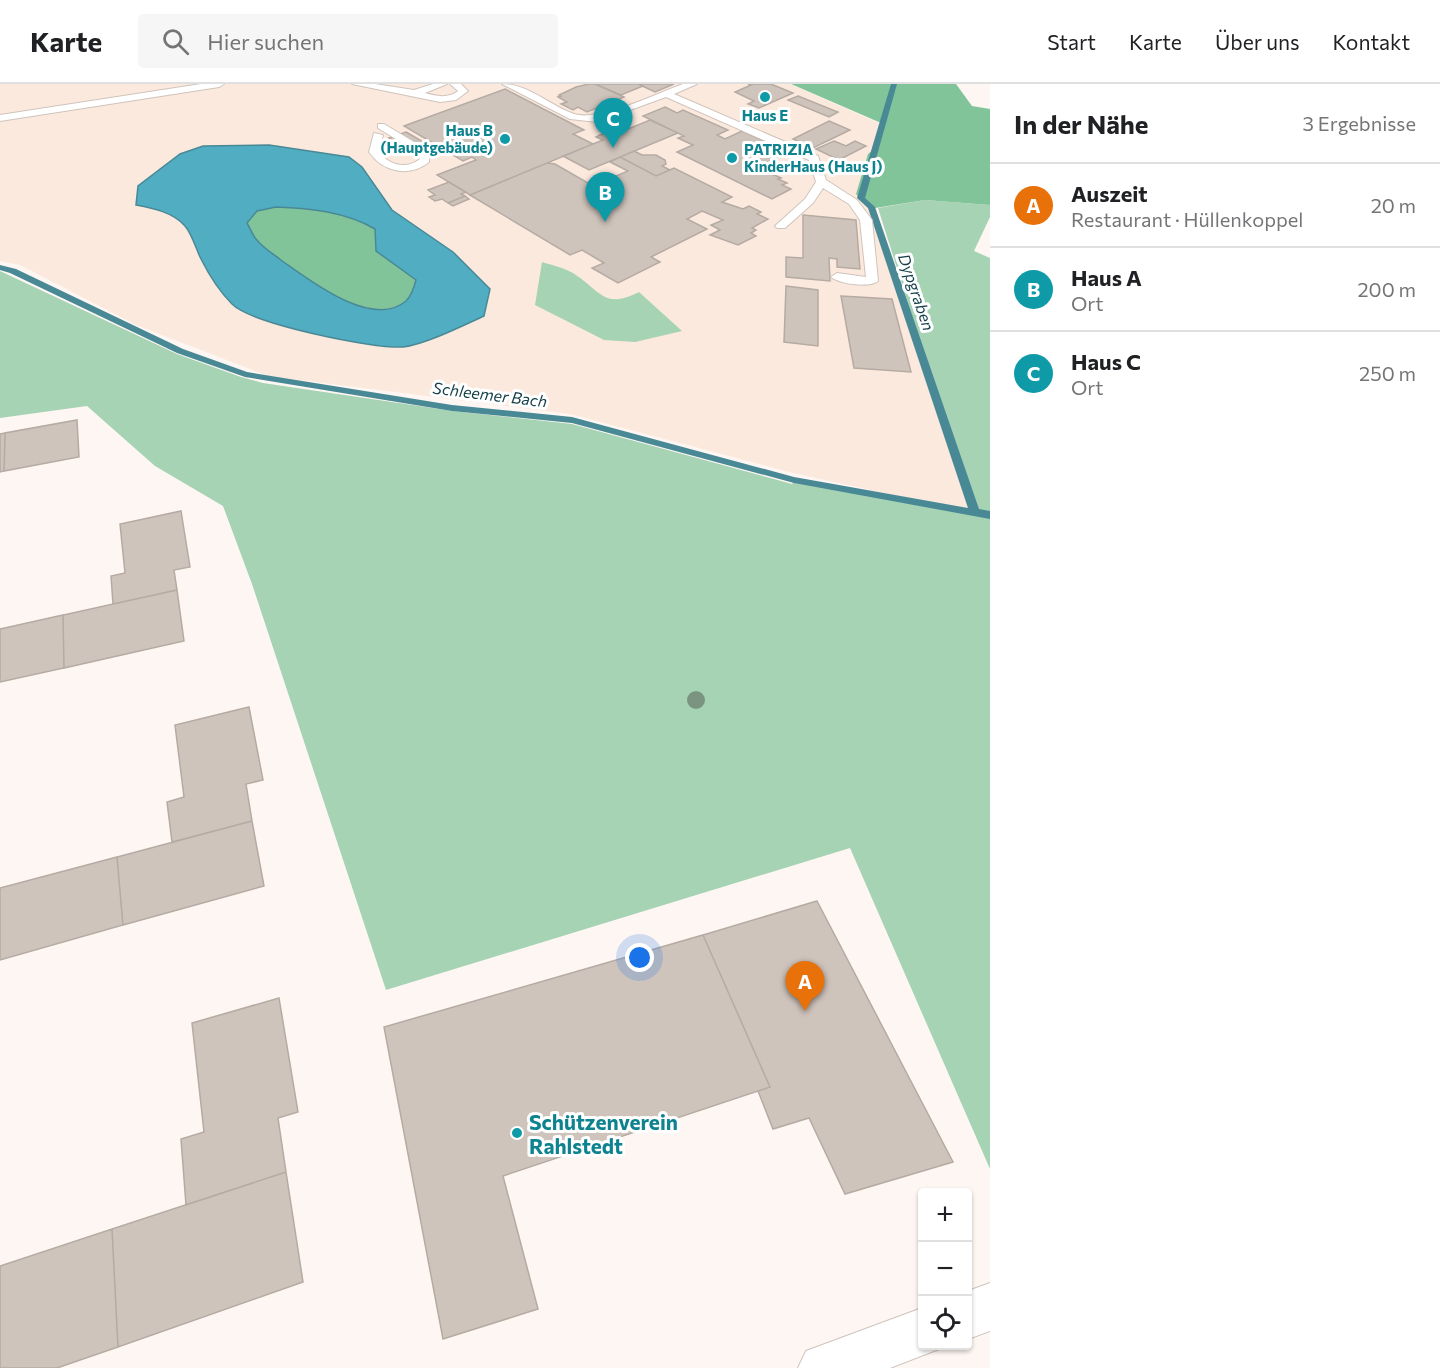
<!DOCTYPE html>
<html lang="de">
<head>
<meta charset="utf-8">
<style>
	body { margin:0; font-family:Commissioner,sans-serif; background:#f6f6f6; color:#202124 }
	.controls { position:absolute; right:18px; bottom:18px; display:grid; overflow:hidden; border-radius:6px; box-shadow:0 2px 4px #0004 }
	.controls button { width:54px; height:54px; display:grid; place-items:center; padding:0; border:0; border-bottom:2px solid #e0e0e0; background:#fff; color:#202124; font:30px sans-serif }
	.you { position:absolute; left:640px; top:874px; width:21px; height:21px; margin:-15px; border:4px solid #fff; border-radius:50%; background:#1a73e8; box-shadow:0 0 0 9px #1a73e833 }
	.badge { display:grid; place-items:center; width:39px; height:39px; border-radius:50%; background:#1a73e8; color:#fff; font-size:20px; font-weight:700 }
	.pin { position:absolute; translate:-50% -50px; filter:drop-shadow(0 2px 3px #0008) }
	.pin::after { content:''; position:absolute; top:32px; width:21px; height:18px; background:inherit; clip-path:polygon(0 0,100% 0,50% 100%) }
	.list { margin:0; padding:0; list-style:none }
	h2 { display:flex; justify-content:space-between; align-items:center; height:78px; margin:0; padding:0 24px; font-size:26px }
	h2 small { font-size:20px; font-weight:400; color:#757577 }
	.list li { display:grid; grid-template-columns:39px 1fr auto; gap:18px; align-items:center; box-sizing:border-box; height:84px; padding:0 24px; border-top:2px solid #e0e0e0 }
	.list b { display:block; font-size:22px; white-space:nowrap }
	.list p { margin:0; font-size:20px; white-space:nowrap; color:#757577 }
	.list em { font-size:20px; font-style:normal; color:#757577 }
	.icon { flex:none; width:33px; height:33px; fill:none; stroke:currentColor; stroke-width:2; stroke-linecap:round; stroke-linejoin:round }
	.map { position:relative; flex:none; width:990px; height:1284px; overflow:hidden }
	header { display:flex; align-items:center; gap:36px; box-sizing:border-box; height:84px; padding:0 30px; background:#fff; border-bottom:2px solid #e0e0e0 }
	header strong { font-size:28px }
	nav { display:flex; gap:33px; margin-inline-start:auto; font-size:21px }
	.search { width:420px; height:54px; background:#f6f6f6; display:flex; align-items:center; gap:15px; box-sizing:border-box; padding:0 21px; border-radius:6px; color:#757577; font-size:22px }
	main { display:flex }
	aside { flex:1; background:#fff }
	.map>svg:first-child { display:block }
	.built { fill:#fce9dd }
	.green { fill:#a6d3b4 }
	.forest { fill:#82c499 }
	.water { fill:#50adc2; stroke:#498996; stroke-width:1.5; fill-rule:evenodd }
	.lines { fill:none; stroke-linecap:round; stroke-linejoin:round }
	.stream { fill:#498996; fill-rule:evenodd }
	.building { fill:#cfc4bc; stroke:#b5aba3; stroke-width:1.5 }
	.lane-casing { stroke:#cfc4bc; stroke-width:2 }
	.street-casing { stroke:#cfc4bc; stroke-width:2 }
	.lane { fill:#fff; fill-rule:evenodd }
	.street { fill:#fff; fill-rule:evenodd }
	.tree { fill:#7b9482 }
	.culture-dot { fill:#0f9aa8; stroke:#fff; stroke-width:2 }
	.labels { text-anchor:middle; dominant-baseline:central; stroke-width:6; stroke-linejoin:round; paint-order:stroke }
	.far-culture-label { font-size:15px; font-weight:bold; fill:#0d838f; stroke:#fff }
	.far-water-label { font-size:16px; font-style:italic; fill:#143f48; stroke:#fff }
	.near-culture-label { font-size:21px; font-weight:bold; fill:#0d838f; stroke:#fff; text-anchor:start }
</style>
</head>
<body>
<header>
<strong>Karte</strong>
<div class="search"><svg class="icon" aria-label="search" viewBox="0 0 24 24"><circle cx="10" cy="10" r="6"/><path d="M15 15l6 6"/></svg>Hier suchen</div>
<nav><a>Start</a><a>Karte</a><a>Über uns</a><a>Kontakt</a></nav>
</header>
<main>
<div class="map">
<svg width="990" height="1284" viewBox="0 0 990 1284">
	<rect width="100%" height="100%" fill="#fef6f2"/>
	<path class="built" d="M 0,0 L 790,0 L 881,40 L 874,64 L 868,70 L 868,122 L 975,429 L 793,389 L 570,330 L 268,292 L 136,241 L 20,181 L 0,177 Z"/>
	<path class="green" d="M 925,116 L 990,121 L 990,133 L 974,167 L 990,174 L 990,1085 L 850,764 L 386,906 L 252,500 L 223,422 L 155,382 L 87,322 L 0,334 L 0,187 L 177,270 L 241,293 L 263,299 L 453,327 L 572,340 L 792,400 L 795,396 L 974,428 L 878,124 Z
		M 542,178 C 552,181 564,184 573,189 C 601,207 604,226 639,208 L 682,247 L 635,258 L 604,256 L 535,221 Z"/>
	<path class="forest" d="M 791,0 L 956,0 L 972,22 L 990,25 L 990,121 L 925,116 L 869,125 L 856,110 L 868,70 L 875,64 L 881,39 Z
		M 276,123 C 310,124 346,128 376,145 L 376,167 L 416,196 C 414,204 412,211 406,217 C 372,247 292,188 266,165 C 257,158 252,149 247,139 L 257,127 Z"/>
	<path class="water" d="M 269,61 L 349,73 L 362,83 L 392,126 L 453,168 L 490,205 L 484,232 C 462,242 426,260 403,263 C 373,265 252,240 232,220 C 220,208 208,189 201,175 C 196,165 192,150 185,142 C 173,128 152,124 136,121 L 138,102 L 180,70 L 203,62 ZM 276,123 C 310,124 346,128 375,145 L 376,167 L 416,196 C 414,204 412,211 406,217 C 372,246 308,195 281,176 C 272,169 263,164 256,155 C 252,150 250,144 247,139 L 257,127 Z"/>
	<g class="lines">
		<path class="stream" d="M 891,0 L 897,0 L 865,114 L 875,123 L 979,425 L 990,427 L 990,435 L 794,399 L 572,339 L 452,327 L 245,293 L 177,269 L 10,189 L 0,186 L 0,181 L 16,185 L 183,265 L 247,288 L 452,321 L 572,333 L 794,393 L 968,424 L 868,124 L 857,114 Z"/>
	</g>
	<path class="building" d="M 589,0 L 595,0 L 624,13 L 587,28 L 578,23 L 573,26 L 561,20 L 567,18 L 558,13 L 561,12 L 559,11 L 576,3 Z
		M 595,0 L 638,0 L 643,2 L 621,11 Z
		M 638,0 L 674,0 L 655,8 Z
		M 748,0 L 771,0 L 793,9 L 759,24 L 748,20 L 754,17 L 735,8 L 751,1 Z
		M 505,5 L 584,46 L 573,50 L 593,60 L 470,111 L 437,91 L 476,76 L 472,73 L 463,77 L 404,42 Z
		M 798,12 L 838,28 L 829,33 L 788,16 Z
		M 665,23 L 677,29 L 683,26 L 728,46 L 717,51 L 725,55 L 742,47 L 788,68 L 764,80 L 769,82 L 763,86 L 781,94 L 778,95 L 787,99 L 782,101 L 791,105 L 772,115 L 677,68 L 693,61 L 678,54 L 684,52 L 643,32 Z
		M 650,36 L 678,49 L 589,86 L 563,72 L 603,56 L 596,53 L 604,49 L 611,52 Z
		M 829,37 L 850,46 L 813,64 L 793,55 Z
		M 406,48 L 430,62 L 435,60 L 439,62 L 416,71 L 389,54 Z
		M 834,57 L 846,62 L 855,57 L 866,62 L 839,76 L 816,65 Z
		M 634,67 L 642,71 L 656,71 L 665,76 L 666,80 L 662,82 L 670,86 L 656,92 L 620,73 Z
		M 620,73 L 656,92 L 674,84 L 732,113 L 722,118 L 743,125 L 749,122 L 761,128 L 757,130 L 768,135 L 752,144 L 756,146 L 751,149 L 756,152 L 738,161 L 710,151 L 720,146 L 711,141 L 723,136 L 702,127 L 687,135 L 707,145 L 651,173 L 660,178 L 618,199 L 592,184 L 604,179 L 582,166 L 570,171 L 470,111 L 547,79 L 555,80 L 593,102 L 628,87 L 610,78 Z
		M 449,98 L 466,108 L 461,110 L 465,112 L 448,119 L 442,115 L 435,117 L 429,113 L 435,111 L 428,106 Z
		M 465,112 L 469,115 L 453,122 L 448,119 Z
		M 803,131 L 856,136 L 860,185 L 837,183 L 837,175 L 829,174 L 830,197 L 786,193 L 786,173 L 803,174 Z
		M 786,202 L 818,206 L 818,262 L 784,258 Z
		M 841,212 L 892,215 L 911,288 L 854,284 Z
		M 77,336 L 79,373 L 4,387 L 5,349 Z
		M 5,349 L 4,387 L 0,388 L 0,350 Z
		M 181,427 L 190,483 L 174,486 L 177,506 L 113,520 L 111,492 L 125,489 L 120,440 Z
		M 177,506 L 184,557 L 64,584 L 63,531 Z
		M 63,531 L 64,584 L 0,598 L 0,545 Z
		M 249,623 L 263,696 L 246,700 L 252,737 L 172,758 L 167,718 L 184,713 L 175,641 Z
		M 252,737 L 264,802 L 123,841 L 117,773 Z
		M 117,773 L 123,841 L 0,876 L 0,804 Z
		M 817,817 L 953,1078 L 845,1110 L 809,1034 L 773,1045 L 758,1007 L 770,1003 L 703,851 Z
		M 703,851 L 770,1003 L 503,1092 L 538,1225 L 443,1255 L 384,943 Z
		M 279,914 L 298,1028 L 278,1034 L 286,1088 L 186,1121 L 181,1055 L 204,1048 L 192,939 Z
		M 286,1088 L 303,1198 L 118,1263 L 112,1145 Z
		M 112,1145 L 118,1263 L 57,1284 L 0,1284 L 0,1182 Z"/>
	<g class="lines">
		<g class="lane-casing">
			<path id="lane" d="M 201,0 L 224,0 L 219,3 L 0,37 L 0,31 Z
				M 352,0 L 375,0 L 414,6 L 433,0 L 447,0 L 425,9 C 436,12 448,15 458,7 L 450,0 L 461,0 L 468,7 L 456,16 L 440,18 Z
				M 502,0 C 529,0 550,22 574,30 C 599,38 658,9 683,0 L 697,0 L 674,10 L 818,72 L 826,96 L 857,116 L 872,136 L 878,197 C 870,204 839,200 831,193 L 837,189 L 866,193 L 860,136 L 849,120 L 823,104 L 813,119 L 785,144 L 777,144 L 775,142 L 805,115 L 816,98 L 809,76 L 666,13 L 597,38 L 570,35 Z
				M 378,40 L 384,40 L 429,67 L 429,78 C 409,94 383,88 369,68 L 374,49 L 383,51 L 379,68 C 389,81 406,86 420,75 L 420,70 L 378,44 Z"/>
		</g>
		<g class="street-casing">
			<path id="street" d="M 990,1199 L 990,1247 L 968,1255 L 968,1207 Z
				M 922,1224 L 922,1262 L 941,1262 L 939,1265 L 890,1284 L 798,1284 L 806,1267 Z"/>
		</g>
		<use href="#lane" class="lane"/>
		<use href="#street" class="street"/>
	</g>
	<circle class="tree" cx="696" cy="616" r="9"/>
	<g class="culture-dot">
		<circle cx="765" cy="13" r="6"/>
		<circle cx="505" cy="55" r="6"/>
		<circle cx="732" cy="74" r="6"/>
		<circle cx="517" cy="1049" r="6"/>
	</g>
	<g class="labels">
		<g class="far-culture-label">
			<text x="765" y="31">Haus E</text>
			<text x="493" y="46" text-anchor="end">Haus B<tspan x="493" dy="17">(Hauptgebäude)</tspan></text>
			<text x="744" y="65" text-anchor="start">PATRIZIA<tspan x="744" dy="17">KinderHaus (Haus J)</tspan></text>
		</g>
		<g class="far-water-label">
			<text transform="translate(917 208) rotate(71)">Dypgraben</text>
			<text transform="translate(490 310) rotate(7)">Schleemer Bach</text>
		</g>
		<g class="near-culture-label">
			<text x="529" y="1037">Schützenverein<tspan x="529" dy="24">Rahlstedt</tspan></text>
		</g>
	</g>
</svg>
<div class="controls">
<button>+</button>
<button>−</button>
<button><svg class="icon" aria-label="locate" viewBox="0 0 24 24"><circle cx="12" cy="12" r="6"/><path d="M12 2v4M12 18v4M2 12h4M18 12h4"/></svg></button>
</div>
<div class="you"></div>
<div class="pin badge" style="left:805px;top:927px;background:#e8710a">A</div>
<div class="pin badge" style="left:605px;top:138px;background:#0f9aa8">B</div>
<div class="pin badge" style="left:613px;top:64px;background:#0f9aa8">C</div>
</div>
<aside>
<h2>In der Nähe<small>3 Ergebnisse</small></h2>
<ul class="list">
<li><span class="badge" style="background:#e8710a">A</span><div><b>Auszeit</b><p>Restaurant · Hüllenkoppel</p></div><em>20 m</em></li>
<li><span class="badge" style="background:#0f9aa8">B</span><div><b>Haus A</b><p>Ort</p></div><em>200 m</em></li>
<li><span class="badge" style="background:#0f9aa8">C</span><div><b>Haus C</b><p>Ort</p></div><em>250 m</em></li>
</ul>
</aside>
</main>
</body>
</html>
